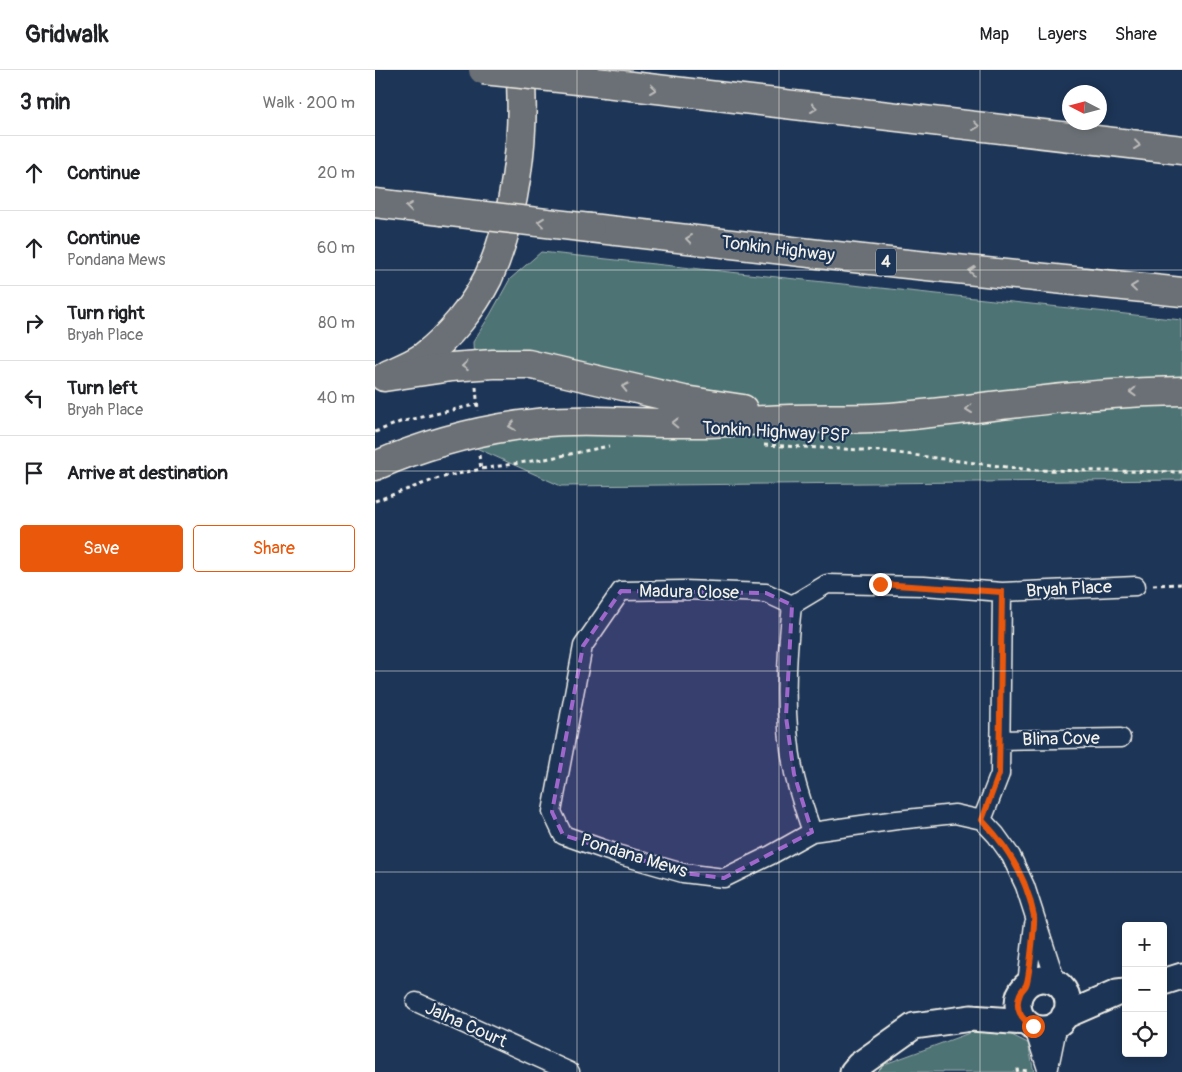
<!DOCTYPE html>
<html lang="en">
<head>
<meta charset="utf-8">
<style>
	body { margin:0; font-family:Pangolin,sans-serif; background:#f6f6f6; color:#202124 }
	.controls { position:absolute; right:15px; bottom:15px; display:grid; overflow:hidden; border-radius:5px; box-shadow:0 2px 8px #0003 }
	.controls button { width:45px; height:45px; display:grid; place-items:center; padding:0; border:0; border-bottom:1px solid #e0e0e0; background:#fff; color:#202124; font:25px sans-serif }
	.compass { position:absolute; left:687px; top:15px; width:45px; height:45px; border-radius:50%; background:#fff; box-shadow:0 2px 8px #0003; rotate:276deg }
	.stop { position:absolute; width:15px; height:15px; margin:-11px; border:4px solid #ea580c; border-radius:50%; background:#fff }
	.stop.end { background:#ea580c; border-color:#fff; box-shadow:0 1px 5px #0008 }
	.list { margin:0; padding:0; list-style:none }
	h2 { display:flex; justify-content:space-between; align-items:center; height:65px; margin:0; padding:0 20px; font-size:21px }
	h2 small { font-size:16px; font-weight:400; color:#757577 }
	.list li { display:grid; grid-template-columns:32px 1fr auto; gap:15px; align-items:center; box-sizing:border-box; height:75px; padding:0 20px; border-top:1px solid #e0e0e0 }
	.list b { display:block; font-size:19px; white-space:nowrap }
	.list p { margin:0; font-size:16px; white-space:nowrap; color:#757577 }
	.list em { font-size:16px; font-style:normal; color:#757577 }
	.actions { display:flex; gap:10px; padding:15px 20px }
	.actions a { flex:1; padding:11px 0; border:1px solid #ea580c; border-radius:5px; text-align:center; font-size:18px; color:#ea580c }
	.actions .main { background:#ea580c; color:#fff }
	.icon { flex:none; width:28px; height:28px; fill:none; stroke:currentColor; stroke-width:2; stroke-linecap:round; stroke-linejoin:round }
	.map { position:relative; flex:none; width:807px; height:1002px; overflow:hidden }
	header { display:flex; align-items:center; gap:30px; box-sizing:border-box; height:70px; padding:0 25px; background:#fff; border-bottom:1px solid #e0e0e0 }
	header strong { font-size:24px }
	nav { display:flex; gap:28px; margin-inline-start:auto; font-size:18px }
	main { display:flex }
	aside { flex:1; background:#fff }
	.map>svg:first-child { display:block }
	.green { fill:#4e7375; stroke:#a1b2ae }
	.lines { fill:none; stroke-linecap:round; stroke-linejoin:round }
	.street-casing { stroke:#f4f1e8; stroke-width:21 }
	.secondary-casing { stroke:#f4f1e8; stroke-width:29 }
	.primary-casing { stroke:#f4f1e8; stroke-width:31 }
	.highway-casing { stroke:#f4f1e8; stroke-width:31 }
	.path { stroke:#f4f1e8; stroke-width:3; stroke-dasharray:4 4; stroke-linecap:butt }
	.street { stroke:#1d3557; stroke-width:18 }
	.secondary { stroke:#1d3557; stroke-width:25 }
	.primary { stroke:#6b6f75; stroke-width:28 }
	.highway { stroke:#6b6f75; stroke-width:28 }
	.highway-bridge-casing { stroke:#f4f1e8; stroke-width:31; stroke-linecap:butt }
	.highway-bridge { stroke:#6b6f75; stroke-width:28 }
	.oneway { stroke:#bdbdba }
	.route { stroke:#ea580c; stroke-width:6 }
	.marked { fill:#9f67cb; fill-opacity:0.2; stroke:#9f67cb; stroke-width:4; stroke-dasharray:10 6; stroke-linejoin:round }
	.grid { fill:none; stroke:#f4f1e8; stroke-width:1; stroke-opacity:0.55 }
	.labels { text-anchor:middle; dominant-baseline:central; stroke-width:4.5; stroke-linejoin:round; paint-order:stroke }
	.shield { fill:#1d3557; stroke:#b4b9bc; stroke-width:1 }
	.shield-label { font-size:16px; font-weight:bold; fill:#f4f1e8 }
	.street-label { font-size:18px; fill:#f4f1e8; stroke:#1d3557 }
</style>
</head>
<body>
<header>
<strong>Gridwalk</strong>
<nav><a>Map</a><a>Layers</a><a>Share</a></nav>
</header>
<main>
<aside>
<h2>3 min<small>Walk · 200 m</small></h2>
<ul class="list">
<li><svg class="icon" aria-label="ahead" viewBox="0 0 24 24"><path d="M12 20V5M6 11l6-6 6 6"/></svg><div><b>Continue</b></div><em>20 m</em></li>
<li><svg class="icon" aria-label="ahead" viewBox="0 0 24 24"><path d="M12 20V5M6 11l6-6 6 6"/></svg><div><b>Continue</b><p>Pondana Mews</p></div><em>60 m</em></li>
<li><svg class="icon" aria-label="right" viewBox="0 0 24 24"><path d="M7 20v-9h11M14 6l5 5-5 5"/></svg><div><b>Turn right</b><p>Bryah Place</p></div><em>80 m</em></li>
<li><svg class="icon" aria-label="left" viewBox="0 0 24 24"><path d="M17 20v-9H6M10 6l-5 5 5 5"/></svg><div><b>Turn left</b><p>Bryah Place</p></div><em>40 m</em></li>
<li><svg class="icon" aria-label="arrive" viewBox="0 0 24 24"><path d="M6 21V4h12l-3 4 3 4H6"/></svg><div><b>Arrive at destination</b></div></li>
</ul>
<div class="actions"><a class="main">Save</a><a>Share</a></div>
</aside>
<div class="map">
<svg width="807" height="1002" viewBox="0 0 807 1002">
	<rect width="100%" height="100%" fill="#1d3557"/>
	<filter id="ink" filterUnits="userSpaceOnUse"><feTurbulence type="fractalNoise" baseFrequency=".02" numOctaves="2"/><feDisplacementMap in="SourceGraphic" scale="10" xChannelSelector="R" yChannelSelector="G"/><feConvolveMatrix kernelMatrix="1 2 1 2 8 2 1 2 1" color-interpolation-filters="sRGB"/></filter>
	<g filter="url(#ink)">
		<path class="green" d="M 166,182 L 807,250 L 807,410 L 186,416 L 79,368 L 415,349 L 99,296 L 98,272 L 115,245 L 135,209 Z
			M 616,955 L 653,973 L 659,1002 L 502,1002 L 510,994 Z"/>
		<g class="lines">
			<g class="street-casing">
				<path id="street" d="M 417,535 L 452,514 L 549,516 L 627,522 L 761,516
					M 625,670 L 746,668
					M 607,750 L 625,704 L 627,522
					M 437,762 C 431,743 423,723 419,703 C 408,648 411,591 417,535 L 391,523 L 309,520 L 246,521 L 208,576 L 177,742 L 188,765 L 245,785 L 308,803 L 349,808 L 396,785 L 437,762 L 522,750 L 580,744 L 607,750 L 621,765 L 636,786 L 650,816 L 681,912
					M 652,914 L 659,854
					M 41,932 L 195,1002
					M 658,956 L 673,1002
					M 673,1002 L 683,953"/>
			</g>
			<g class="secondary-casing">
				<path id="secondary" d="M643 934a25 25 0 1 1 50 0a25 25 0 1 1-50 0Z
					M 788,912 L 807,906
					M 689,946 L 742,923 L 751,922
					M 478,1002 L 484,995 L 539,956 L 596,948 L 651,952"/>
			</g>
			<g class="primary-casing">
				<path id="primary" d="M 14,304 C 25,299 38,294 48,287 C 74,267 98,238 113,208 C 140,150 151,64 145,0"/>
			</g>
			<g class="highway-casing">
				<path id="highway" d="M 230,13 L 807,80
					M 0,133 L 67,141
					M 215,158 L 523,193 L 807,222
					M 9,307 L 76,297 L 118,294 L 153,294 L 309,330 L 368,339
					M 0,396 C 51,374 106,359 162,353 C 209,348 257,353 305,353 C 341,354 379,350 415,349 C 443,348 470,349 497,348 C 546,346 595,338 644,333 C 698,326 752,322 807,321"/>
			</g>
			<path class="path" d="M 101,317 L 103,341
				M 0,362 L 25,352 L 104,334
				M 389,375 L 506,381 L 656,400 L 807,402
				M 104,385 L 106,399
				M 0,431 L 64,408 L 106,399 L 176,388 L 234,376
				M 778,515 L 807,514
				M 643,1002 L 642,1000 L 654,1001"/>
			<use href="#street" class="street"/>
			<use href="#secondary" class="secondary"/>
			<use href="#primary" class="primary"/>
			<use href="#highway" class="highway"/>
			<g class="highway-bridge-casing">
				<path id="highway-bridge" d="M 108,0 L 230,13
					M 67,141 L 215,158"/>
			</g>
			<use href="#highway-bridge" class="highway-bridge"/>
		</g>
		<defs><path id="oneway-chevron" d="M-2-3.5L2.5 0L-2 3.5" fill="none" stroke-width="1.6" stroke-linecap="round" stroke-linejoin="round" transform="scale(1.25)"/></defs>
		<g class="oneway">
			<use href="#oneway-chevron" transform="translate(278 19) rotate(7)"/>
			<use href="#oneway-chevron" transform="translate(439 38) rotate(7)"/>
			<use href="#oneway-chevron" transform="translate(601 56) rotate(7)"/>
			<use href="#oneway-chevron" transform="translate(762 75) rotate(7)"/>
			<use href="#oneway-chevron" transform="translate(34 137) rotate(-173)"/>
			<use href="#oneway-chevron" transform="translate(166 152) rotate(-174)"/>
			<use href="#oneway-chevron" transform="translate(314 169) rotate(-173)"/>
			<use href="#oneway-chevron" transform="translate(597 201) rotate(-174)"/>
			<use href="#oneway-chevron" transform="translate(759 217) rotate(-174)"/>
			<use href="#oneway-chevron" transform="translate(90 296) rotate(176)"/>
			<use href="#oneway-chevron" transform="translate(250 317) rotate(-167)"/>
			<use href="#oneway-chevron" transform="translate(758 322) rotate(178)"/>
			<use href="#oneway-chevron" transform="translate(594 339) rotate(173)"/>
			<use href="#oneway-chevron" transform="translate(300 353) rotate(-179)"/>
			<use href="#oneway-chevron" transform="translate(137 356) rotate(172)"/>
		</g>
	</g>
	<g class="lines" filter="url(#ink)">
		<path class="route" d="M 505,514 L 627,522 L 624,704 L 607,750 C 633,777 652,809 659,846 C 660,852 654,910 651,915 C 650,918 646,920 645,924 C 639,938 646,949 658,956"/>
	</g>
	<path class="marked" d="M 246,521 L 391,523 L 417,535 L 411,647 L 419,704 L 437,762 L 349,808 L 308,803 L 188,765 L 177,742 L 208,576 Z"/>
	<path class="grid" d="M 202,0 L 202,1002M 404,0 L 404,1002M 605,0 L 605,1002M 0,200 L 807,200M 0,401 L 807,401M 0,601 L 807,601M 0,802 L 807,802"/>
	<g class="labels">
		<rect class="shield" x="501" y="178.5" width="20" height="27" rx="4"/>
		<g class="shield-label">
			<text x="511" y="192">4</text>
		</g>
		<g class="street-label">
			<text transform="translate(403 179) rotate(7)">Tonkin Highway</text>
			<text transform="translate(401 362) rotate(3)">Tonkin Highway PSP</text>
			<text transform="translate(694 519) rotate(-3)">Bryah Place</text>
			<text transform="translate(314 522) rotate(1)">Madura Close</text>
			<text transform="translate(686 669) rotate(-1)">Blina Cove</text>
			<text transform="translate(259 786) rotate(17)">Pondana Mews</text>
			<text transform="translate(91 955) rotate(24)">Jalna Court</text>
		</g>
	</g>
</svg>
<div class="controls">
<button>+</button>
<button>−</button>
<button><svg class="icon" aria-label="locate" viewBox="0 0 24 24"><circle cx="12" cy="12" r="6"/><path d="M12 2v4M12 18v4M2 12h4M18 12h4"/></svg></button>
</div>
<svg class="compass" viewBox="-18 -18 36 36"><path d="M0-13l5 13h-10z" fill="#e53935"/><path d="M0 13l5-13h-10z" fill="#757577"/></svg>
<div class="stop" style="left:658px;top:956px"></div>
<div class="stop end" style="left:505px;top:514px"></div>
</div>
</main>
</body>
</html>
